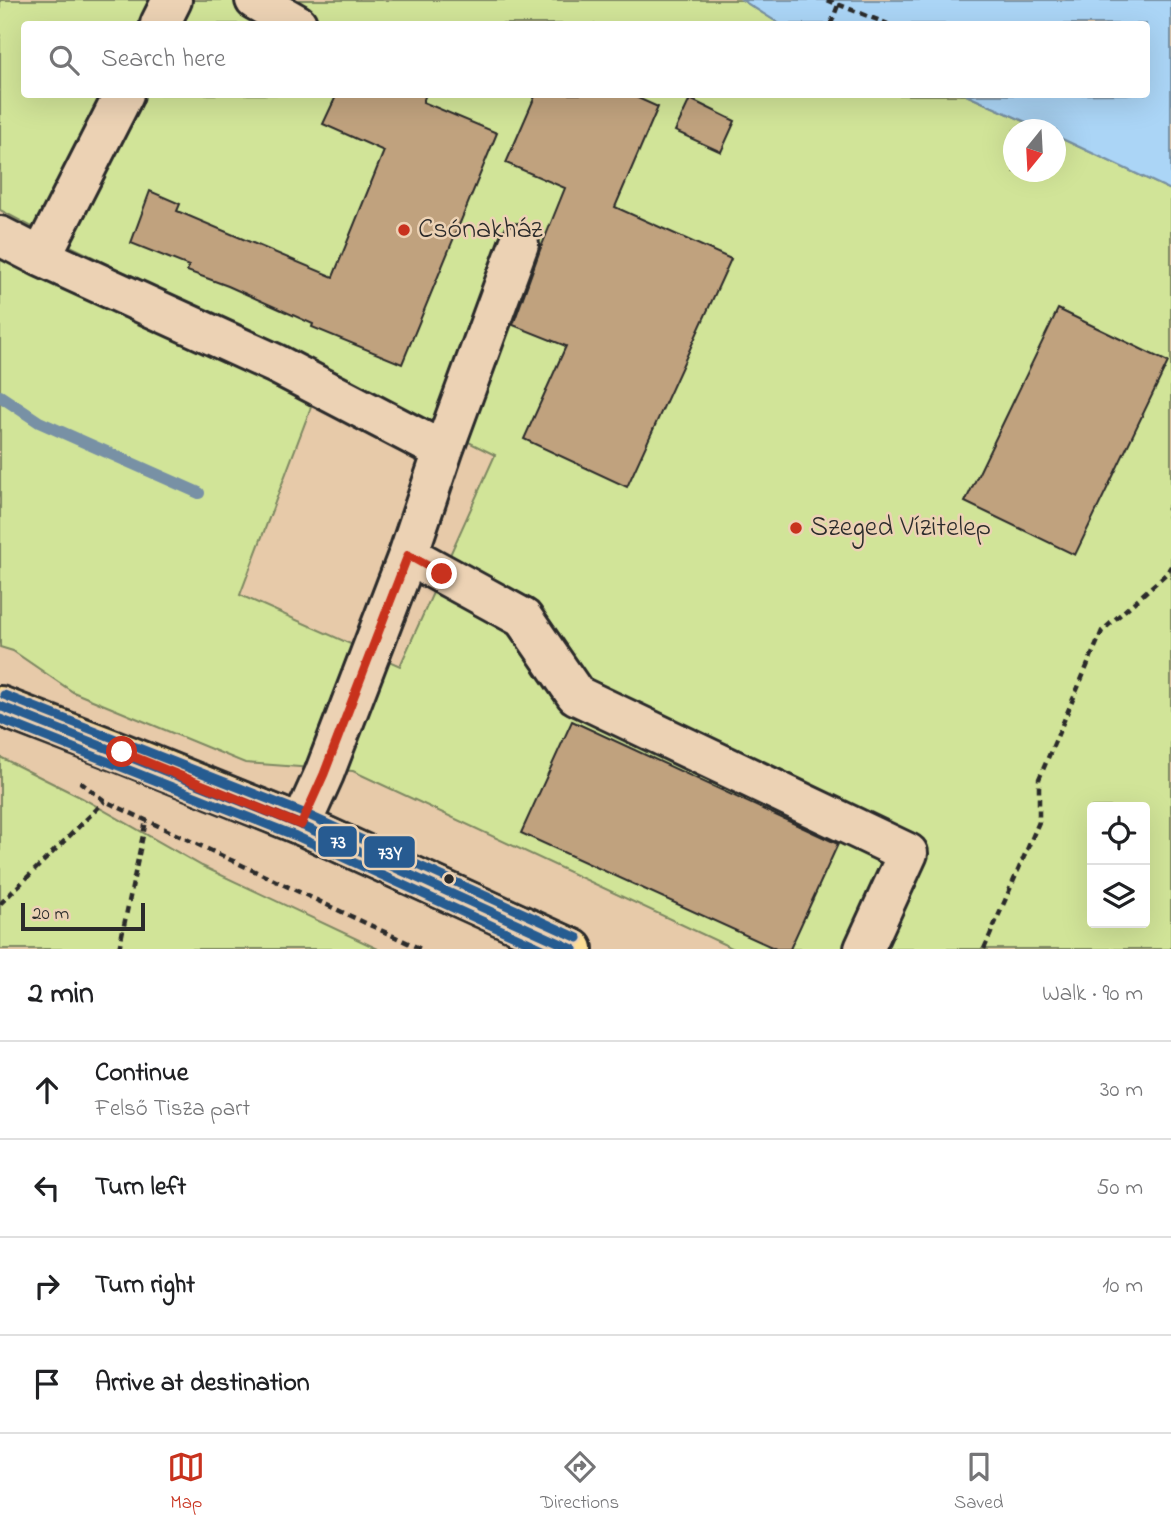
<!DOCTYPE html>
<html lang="en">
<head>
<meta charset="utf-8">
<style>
	body { margin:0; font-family:"Indie Flower",sans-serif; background:#f6f6f6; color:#202124 }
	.controls { position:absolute; right:21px; bottom:21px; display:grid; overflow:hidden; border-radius:7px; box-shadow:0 7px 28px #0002 }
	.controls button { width:63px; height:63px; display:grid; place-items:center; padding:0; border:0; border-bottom:2px solid #e0e0e0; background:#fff; color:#202124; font:35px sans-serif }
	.compass { position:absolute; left:1003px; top:119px; width:63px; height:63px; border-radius:50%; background:#fff; box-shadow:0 7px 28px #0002; rotate:198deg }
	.scale { position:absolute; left:21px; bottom:18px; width:124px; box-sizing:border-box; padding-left:7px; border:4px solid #2b2b2b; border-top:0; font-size:19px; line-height:24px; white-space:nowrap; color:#2b2b2b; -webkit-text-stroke:5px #ecd2b4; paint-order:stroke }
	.stop { position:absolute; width:21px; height:21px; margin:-16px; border:5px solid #c8321e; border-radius:50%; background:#fff }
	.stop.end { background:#c8321e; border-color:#fff; box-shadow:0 2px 7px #0008 }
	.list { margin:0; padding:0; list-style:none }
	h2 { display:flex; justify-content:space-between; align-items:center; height:91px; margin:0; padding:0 28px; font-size:30px }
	h2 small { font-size:23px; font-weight:400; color:#757577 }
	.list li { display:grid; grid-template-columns:46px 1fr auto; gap:21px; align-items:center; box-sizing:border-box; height:98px; padding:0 28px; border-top:2px solid #e0e0e0 }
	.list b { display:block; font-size:26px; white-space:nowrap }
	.list p { margin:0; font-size:23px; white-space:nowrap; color:#757577 }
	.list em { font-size:23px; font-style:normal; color:#757577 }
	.icon { flex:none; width:38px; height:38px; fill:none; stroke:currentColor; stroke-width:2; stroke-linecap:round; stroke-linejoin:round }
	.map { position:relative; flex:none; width:1171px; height:949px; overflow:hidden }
	.search { position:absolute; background:#fff; box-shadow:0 7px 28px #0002; left:21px; right:21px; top:21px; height:77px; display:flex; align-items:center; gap:18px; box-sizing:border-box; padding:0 24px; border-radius:7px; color:#757577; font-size:26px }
	.sheet { height:483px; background:#fff }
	nav { display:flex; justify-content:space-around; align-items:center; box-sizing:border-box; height:98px; border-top:2px solid #e0e0e0; background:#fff; font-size:19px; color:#757577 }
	nav a { display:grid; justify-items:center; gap:4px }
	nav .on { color:#c8321e }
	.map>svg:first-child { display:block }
	.green { fill:#d1e498; stroke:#7e8862; stroke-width:2; fill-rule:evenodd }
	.water { fill:#abd5f6; stroke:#7891a5; stroke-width:2 }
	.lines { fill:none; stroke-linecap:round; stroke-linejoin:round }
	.stream { stroke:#7891a5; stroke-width:12 }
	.building { fill:#c0a27e; stroke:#2b2b2b; stroke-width:2 }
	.minor-casing { stroke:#2b2b2b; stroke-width:44 }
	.major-casing { stroke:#2b2b2b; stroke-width:44 }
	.path { stroke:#2b2b2b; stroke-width:4.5; stroke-dasharray:7 5; stroke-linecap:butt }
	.minor { stroke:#ecd2b4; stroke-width:38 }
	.major { stroke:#fcde96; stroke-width:38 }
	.bus-1-casing { stroke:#ecd2b4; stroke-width:14 }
	.bus-2-casing { stroke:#ecd2b4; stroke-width:14 }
	.bus-3-casing { stroke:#ecd2b4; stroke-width:14 }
	.bus-1 { stroke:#275b91; stroke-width:9 }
	.bus-2 { stroke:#275b91; stroke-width:9 }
	.bus-3 { stroke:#275b91; stroke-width:9 }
	.route { stroke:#c8321e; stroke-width:9 }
	.poi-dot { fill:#c8321e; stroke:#ecd2b4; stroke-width:2.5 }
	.bus-dot { fill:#2b2b2b; stroke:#ecd2b4; stroke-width:2.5 }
	.labels { text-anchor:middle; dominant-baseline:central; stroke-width:5; stroke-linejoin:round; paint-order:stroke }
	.poi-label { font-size:28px; fill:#2b2b2b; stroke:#ecd2b4; text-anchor:start }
	.line-badge { stroke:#ecd2b4; stroke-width:2.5 }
	.badge-label { font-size:19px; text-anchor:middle; font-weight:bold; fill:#fff }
</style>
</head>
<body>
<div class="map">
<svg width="1171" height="949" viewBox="0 0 1171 949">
	<rect width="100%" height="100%" fill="#e7caa9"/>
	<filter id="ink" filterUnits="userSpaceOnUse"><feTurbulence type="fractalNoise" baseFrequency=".0143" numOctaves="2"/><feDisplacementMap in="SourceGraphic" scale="14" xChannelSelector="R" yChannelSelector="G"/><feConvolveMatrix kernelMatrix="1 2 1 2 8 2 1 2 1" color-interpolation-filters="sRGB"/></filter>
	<g filter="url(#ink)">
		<path class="green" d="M 0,0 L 742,0 L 780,24 L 24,24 L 24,94 L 966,95 L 1042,129 L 1014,130 L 1014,172 L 1056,172 L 1056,136 L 1171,190 L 1171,949 L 734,949 L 353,771 L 245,763 L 73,692 L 13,651 L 0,647 L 0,249 L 314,399 L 240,595 L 400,666 L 495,455 L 32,227 L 0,210 ZM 1092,807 L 1145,807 L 1145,923 L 1092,923 Z
			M 0,757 L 82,798 L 202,866 L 378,949 L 0,949 Z"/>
		<path class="water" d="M 742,0 L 1171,0 L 1171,190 L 1056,136 L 1056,130 L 1042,129 L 966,95 L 1146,94 L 1146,24 L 780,24 Z"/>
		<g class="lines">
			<path class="stream" d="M 0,396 L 39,422 L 199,493"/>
		</g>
		<path class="building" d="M 337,94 L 426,94 L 423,102 L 497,133 L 402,364 L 312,327 L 313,324 L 228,286 L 187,271 L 189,266 L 131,243 L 150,191 L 180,204 L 177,211 L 333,277 L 384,151 L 323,124 Z
			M 536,94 L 629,94 L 658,107 L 615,207 L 731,259 L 627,487 L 524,439 L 566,346 L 513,325 L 540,250 L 565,188 L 506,163 Z
			M 690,99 L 735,121 L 721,152 L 675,131 Z
			M 1058,309 L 1168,362 L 1075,555 L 965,502 Z
			M 572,721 L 838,844 L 790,949 L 776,949 L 521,833 Z"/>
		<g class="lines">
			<g class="minor-casing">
				<path id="minor" d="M 255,0 L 297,24
					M 160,24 L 172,0
					M 0,236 L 41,257 L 276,364 L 443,451
					M 41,257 L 124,94
					M 408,555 L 523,618 L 576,695 L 908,853 L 864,949
					M 301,825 L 324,774 L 408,555 L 443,451 L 519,244"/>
			</g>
			<g class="major-casing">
				<path id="major" d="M 0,706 L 122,753 L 301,825 L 573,949"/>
			</g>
			<path class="path" d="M 827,0 L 888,24
				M 831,24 L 838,5
				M 1171,504 L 1168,509 L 1171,533
				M 80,782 L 105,801 L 421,949
				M 0,904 L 105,801
				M 119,949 L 146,821
				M 984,949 L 1039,822 L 1039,779 L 1102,631 L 1167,573 L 1171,566"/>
			<use href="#minor" class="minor"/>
			<use href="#major" class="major"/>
			<g class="bus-1-casing">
				<path id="bus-1" d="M 0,706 L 301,825 L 573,949"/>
			</g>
			<g class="bus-2-casing">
				<path id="bus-2" d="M 0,719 L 296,836 L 543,949"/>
			</g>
			<g class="bus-3-casing">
				<path id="bus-3" d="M 4,695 L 306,814 L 578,938"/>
			</g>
			<use href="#bus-1" class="bus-1"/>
			<use href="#bus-2" class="bus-2"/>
			<use href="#bus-3" class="bus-3"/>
		</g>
	</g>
	<g class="lines" filter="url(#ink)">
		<path class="route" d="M 122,752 L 301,825 L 324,774 L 408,555 L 442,574"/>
	</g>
	<g class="poi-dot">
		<circle cx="404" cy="230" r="7"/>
		<circle cx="796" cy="528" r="7"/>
	</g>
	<circle class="bus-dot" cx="449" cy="879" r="6"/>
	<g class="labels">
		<g class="poi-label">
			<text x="418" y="230">Csónakház</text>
			<text x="810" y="528">Szeged Vízitelep</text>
		</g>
	</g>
	<g class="line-badge">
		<rect x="317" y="825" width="41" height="33" rx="7" fill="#275b91"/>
		<rect x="363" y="835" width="53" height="34" rx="7" fill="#275b91"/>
	</g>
	<g class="badge-label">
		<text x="338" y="848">73</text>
		<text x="390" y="859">73Y</text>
	</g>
</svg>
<div class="controls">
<button><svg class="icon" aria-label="locate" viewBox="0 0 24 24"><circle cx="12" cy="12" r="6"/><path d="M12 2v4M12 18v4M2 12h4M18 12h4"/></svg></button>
<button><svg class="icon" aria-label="layers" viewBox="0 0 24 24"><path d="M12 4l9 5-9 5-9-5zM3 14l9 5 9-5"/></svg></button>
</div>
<svg class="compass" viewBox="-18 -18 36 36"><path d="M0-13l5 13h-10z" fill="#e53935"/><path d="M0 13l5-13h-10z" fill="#757577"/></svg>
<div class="scale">20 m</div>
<div class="stop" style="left:122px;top:752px"></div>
<div class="stop end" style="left:442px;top:574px"></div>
<div class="search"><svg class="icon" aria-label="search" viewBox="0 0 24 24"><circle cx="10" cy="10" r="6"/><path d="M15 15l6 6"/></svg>Search here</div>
</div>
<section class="sheet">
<h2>2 min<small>Walk · 90 m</small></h2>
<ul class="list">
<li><svg class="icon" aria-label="ahead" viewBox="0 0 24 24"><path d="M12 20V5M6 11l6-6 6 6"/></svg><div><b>Continue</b><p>Felső Tisza part</p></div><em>30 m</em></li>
<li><svg class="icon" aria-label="left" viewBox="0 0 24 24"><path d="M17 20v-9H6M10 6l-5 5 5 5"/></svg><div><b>Turn left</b></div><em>50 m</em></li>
<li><svg class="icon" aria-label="right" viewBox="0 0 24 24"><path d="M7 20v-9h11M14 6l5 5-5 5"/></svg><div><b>Turn right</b></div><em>10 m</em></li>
<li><svg class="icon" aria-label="arrive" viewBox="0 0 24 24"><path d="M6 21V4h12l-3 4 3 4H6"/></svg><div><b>Arrive at destination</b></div></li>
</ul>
</section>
<nav>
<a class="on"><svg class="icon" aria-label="map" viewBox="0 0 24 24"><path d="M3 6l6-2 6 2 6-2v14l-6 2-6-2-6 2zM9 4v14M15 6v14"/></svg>Map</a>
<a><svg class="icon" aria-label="directions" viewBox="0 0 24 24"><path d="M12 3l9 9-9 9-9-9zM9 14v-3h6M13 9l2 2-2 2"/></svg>Directions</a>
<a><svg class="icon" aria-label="saved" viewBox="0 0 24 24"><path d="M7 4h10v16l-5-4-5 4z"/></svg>Saved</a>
</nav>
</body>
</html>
